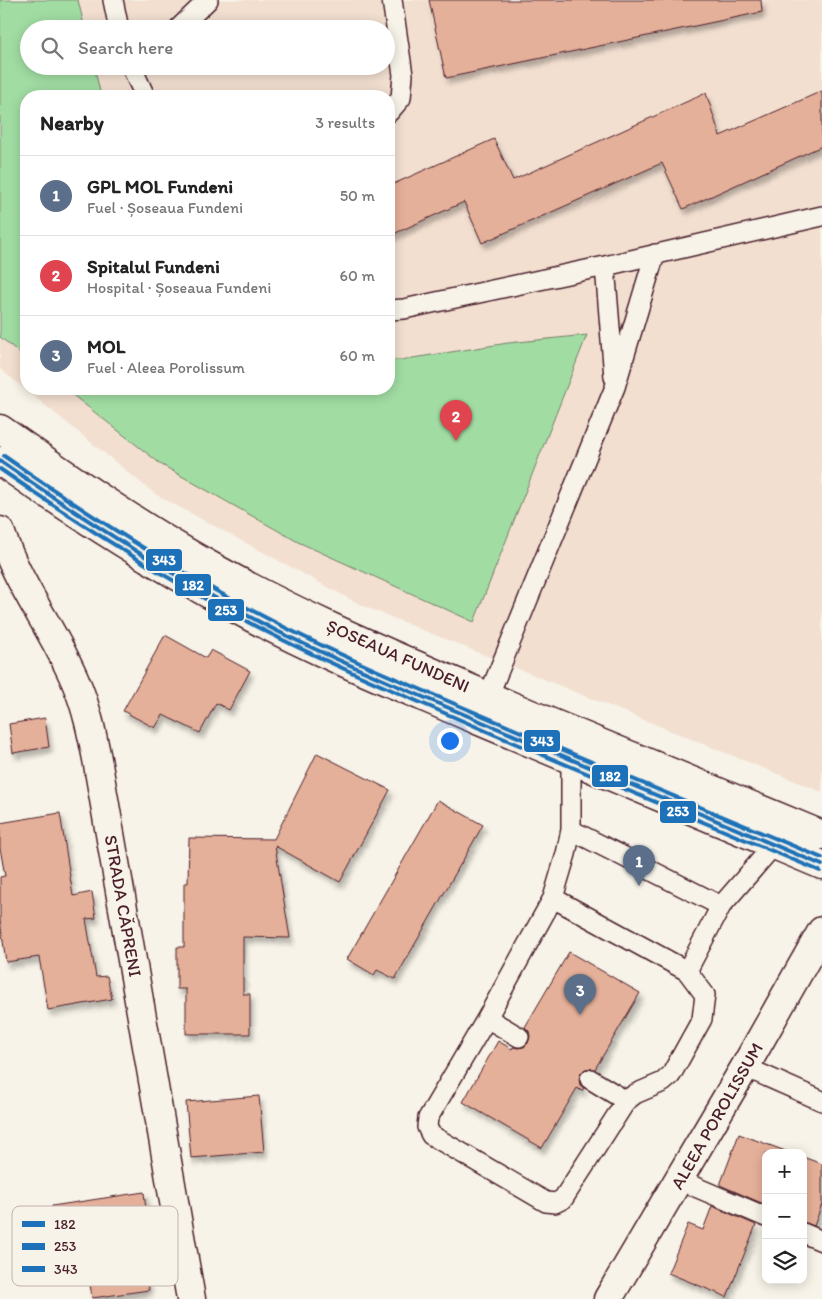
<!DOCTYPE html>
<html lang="en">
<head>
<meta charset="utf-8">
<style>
	body { margin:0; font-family:Itim,sans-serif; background:#f6f6f6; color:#222 }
	.controls { position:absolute; right:15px; bottom:15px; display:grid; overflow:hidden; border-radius:10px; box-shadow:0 2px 12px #0003 }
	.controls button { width:45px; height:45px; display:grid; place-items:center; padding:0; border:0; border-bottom:1px solid #e0e0e0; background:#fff; color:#222; font:25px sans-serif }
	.you { position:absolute; left:449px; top:740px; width:18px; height:18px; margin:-12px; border:4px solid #fff; border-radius:50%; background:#1a73e8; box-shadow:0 0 0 8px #1a73e833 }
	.badge { display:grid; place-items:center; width:32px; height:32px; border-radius:50%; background:#4a1f2b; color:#fff; font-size:16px; font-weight:700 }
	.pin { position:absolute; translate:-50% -41px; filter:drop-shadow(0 1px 2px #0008) }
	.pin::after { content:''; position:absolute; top:26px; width:18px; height:15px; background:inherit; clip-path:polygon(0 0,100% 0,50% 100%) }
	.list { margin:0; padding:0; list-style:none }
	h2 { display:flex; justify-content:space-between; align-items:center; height:65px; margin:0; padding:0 20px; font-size:21px }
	h2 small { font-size:16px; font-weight:400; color:#767676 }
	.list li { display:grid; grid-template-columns:32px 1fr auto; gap:15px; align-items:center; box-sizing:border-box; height:80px; padding:0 20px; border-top:1px solid #e0e0e0 }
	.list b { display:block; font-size:19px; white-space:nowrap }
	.list p { margin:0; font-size:16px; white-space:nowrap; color:#767676 }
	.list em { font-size:16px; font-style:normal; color:#767676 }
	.icon { flex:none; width:28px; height:28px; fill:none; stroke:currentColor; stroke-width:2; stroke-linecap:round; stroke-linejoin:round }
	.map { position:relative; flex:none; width:822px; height:1299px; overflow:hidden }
	.search { position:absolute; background:#fff; box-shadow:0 2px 12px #0003; left:20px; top:20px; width:375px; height:55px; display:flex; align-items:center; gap:12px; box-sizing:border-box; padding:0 18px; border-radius:28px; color:#767676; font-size:19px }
	.panel { position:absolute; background:#fff; box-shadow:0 2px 12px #0003; left:20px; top:90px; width:375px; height:305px; border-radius:20px }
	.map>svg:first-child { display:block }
	.built { fill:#f2dfd0; fill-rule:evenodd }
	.green { fill:#a1dda3; stroke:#767e67 }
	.building { fill:#e5b099; stroke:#4a1f2b; filter:url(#shadow) }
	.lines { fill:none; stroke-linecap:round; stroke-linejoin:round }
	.service-casing { stroke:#4a1f2b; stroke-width:22 }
	.minor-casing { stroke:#4a1f2b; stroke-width:31 }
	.secondary-casing { stroke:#4a1f2b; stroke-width:31 }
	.service { stroke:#f7f3e8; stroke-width:19 }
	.minor { stroke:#f7f3e8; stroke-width:28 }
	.secondary { stroke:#f7f3e8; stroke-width:28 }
	.bus-1-casing { stroke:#f7f3e8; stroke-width:8 }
	.bus-2-casing { stroke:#f7f3e8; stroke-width:8 }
	.bus-3-casing { stroke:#f7f3e8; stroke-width:8 }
	.bus-1 { stroke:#1d71b8; stroke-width:4 }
	.bus-2 { stroke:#1d71b8; stroke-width:4 }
	.bus-3 { stroke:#1d71b8; stroke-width:4 }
	.labels { text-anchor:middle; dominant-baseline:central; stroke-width:4.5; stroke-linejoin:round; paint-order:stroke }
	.street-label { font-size:18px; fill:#4a1f2b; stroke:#f7f3e8 }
	.key { fill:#f7f3e8; stroke:#c3b3af; stroke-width:1 }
	.key-label { font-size:14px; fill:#4a1f2b }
	.line-badge { stroke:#f7f3e8; stroke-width:2 }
	.badge-label { font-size:14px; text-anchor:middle; font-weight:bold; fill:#fff }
</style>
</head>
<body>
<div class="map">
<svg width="822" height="1299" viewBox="0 0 822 1299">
	<defs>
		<filter id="shadow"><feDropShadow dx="3" dy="5.5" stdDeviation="2.5" flood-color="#0004"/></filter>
	</defs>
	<rect width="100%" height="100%" fill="#f7f3e8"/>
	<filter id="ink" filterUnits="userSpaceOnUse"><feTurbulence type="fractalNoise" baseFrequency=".02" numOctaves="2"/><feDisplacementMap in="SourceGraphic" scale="10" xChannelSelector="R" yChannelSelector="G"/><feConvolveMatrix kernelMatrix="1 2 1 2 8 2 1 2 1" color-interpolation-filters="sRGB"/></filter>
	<g filter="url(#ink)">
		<path class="built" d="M 0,0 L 822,0 L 822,792 L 361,605 L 155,494 L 0,369 ZM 29,29 L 386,29 L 386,66 L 29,66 ZM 26,96 L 389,96 L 389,389 L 26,389 Z"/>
		<path class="green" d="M 0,0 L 78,0 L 85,29 L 29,29 L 29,66 L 94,66 L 101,96 L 26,96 L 26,358 L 0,337 Z
			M 587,335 L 474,622 L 298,542 L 162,465 L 65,389 L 389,389 L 389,360 L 400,360 L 508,343 Z"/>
		<path class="building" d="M 429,0 L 761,0 L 762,12 L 446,78 Z
			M 822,91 L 822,146 L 683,209 L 662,163 L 482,243 L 464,202 L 389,236 L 389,186 L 494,139 L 513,180 L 706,93 L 720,136 Z
			M 165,635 L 206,658 L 211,650 L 250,671 L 229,710 L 216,703 L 200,733 L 163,715 L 155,728 L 123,711 Z
			M 45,718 L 49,747 L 13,753 L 9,724 Z
			M 317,753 L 390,790 L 340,882 L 275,846 L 290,938 L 243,937 L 243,994 L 250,994 L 250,1034 L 186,1034 L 186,989 L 177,989 L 177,947 L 184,947 L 184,883 L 188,883 L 189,838 L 274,839 Z
			M 438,800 L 483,825 L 395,979 L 377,970 L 374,975 L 347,959 Z
			M 60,813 L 73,896 L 92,892 L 96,918 L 86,919 L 96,977 L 107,976 L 112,999 L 48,1010 L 39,957 L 6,962 L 0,920 L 0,877 L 5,876 L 0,848 L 0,823 Z
			M 569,952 L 640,993 L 595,1069 L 585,1069 L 581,1073 L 579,1079 L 580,1085 L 584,1088 L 582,1091 L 577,1088 L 542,1148 L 463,1102 L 498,1041 L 512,1049 L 513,1047 L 518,1048 L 524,1047 L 528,1043 L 530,1037 L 529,1031 L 525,1027 Z
			M 259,1096 L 264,1152 L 191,1158 L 186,1102 Z
			M 739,1134 L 791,1153 L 766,1153 L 766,1205 L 720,1185 Z
			M 803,1157 L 822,1164 L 822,1204 L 814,1226 L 803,1222 Z
			M 144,1192 L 147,1218 L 153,1217 L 157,1246 L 143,1248 L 149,1290 L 92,1298 L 86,1256 L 56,1261 L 52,1232 L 56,1231 L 52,1206 Z
			M 712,1206 L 756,1225 L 727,1297 L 668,1273 L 688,1224 L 703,1230 Z"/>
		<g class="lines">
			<g class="service-casing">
				<path id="service" d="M 113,0 L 119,29
					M 178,29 L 208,0
					M 131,66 L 145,96
					M 389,112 L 401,98 L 403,75 L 392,0
					M 605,266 L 614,377
					M 389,310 L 404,309 L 605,266 L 822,216
					M 488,697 L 615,387 L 655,254
					M 571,760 L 571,830 L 566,854 L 553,898 L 487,1018 L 428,1118 L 427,1127 L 431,1135 L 546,1202 L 555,1203 L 563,1199 L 626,1101 L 635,1094 L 663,1082 L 671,1075 L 702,1019 L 705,995 L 687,971 L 721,906 L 774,845
					M 571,830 L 721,906
					M 553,898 L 687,971
					M 487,1018 L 519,1037
					M 745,1067 L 822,1101
					M 590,1079 L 626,1101
					M 679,1180 L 766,1217
					M 803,1233 L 822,1241"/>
			</g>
			<g class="minor-casing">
				<path id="minor" d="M 0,531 C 19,588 55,631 77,685 C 87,709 92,734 97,759 L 191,1299
					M 608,1299 L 745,1067 L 822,931"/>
			</g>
			<g class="secondary-casing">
				<path id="secondary" d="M 0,429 C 63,473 126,517 193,556 C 283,608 380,650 476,691 C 591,740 707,787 822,835
					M 0,461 C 81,518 163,570 251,617 C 324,656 401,687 477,720 C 592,769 707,817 822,865"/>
			</g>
			<use href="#service" class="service"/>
			<use href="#minor" class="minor"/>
			<use href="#secondary" class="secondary"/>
			<g class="bus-1-casing">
				<path id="bus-1" d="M 0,461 C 90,523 182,583 279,632 C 351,667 425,698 499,729 C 606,775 714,820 822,865"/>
			</g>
			<g class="bus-2-casing">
				<path id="bus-2" d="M 0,469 C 88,530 179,588 275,636 C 346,672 420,702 493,734 C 602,780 711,825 820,871"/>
			</g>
			<g class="bus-3-casing">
				<path id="bus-3" d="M 4,456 C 93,518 185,577 282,626 C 353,662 427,692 500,723 C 607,769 715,813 822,858"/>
			</g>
			<use href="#bus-1" class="bus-1"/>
			<use href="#bus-2" class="bus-2"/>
			<use href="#bus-3" class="bus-3"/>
		</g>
	</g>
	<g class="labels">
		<g class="street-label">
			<text transform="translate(398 656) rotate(24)">ȘOSEAUA FUNDENI</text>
			<text transform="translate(123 906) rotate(80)">STRADA CĂPRENI</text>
			<text transform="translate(717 1116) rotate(-60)">ALEEA POROLISSUM</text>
		</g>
	</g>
	<rect x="12" y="1206" width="166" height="80" rx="8" class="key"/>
	<rect x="22" y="1221" width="23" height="6" fill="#1d71b8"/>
	<rect x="22" y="1243" width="23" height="7" fill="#1d71b8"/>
	<rect x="22" y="1266" width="23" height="6" fill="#1d71b8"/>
	<g class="key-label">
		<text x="54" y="1229">182</text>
		<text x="54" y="1251">253</text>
		<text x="54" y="1274">343</text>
	</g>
	<g class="line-badge">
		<rect x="145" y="548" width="38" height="24" rx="5" fill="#1d71b8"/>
		<rect x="174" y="573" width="38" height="24" rx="5" fill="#1d71b8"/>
		<rect x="207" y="598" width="38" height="24" rx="5" fill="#1d71b8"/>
		<rect x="523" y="729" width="38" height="24" rx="5" fill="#1d71b8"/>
		<rect x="591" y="764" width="38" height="24" rx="5" fill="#1d71b8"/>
		<rect x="659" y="800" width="38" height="24" rx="5" fill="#1d71b8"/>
	</g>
	<g class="badge-label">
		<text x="164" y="565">343</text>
		<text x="193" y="590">182</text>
		<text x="226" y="615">253</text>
		<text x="542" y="746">343</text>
		<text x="610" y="781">182</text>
		<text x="678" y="816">253</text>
	</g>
</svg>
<div class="controls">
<button>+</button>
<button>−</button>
<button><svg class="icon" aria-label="layers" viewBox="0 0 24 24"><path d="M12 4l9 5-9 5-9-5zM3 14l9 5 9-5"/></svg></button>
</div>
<div class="you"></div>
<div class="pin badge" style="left:639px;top:886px;background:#5c6f8a">1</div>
<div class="pin badge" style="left:456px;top:441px;background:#e0444e">2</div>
<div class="pin badge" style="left:580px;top:1015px;background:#5c6f8a">3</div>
<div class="search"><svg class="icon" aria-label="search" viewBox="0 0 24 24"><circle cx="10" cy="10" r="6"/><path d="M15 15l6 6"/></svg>Search here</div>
<section class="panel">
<h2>Nearby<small>3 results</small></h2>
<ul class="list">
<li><span class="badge" style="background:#5c6f8a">1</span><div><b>GPL MOL Fundeni</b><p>Fuel · Șoseaua Fundeni</p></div><em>50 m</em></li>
<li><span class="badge" style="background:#e0444e">2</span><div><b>Spitalul Fundeni</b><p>Hospital · Șoseaua Fundeni</p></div><em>60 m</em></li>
<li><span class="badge" style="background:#5c6f8a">3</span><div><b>MOL</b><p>Fuel · Aleea Porolissum</p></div><em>60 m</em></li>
</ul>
</section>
</div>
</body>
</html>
